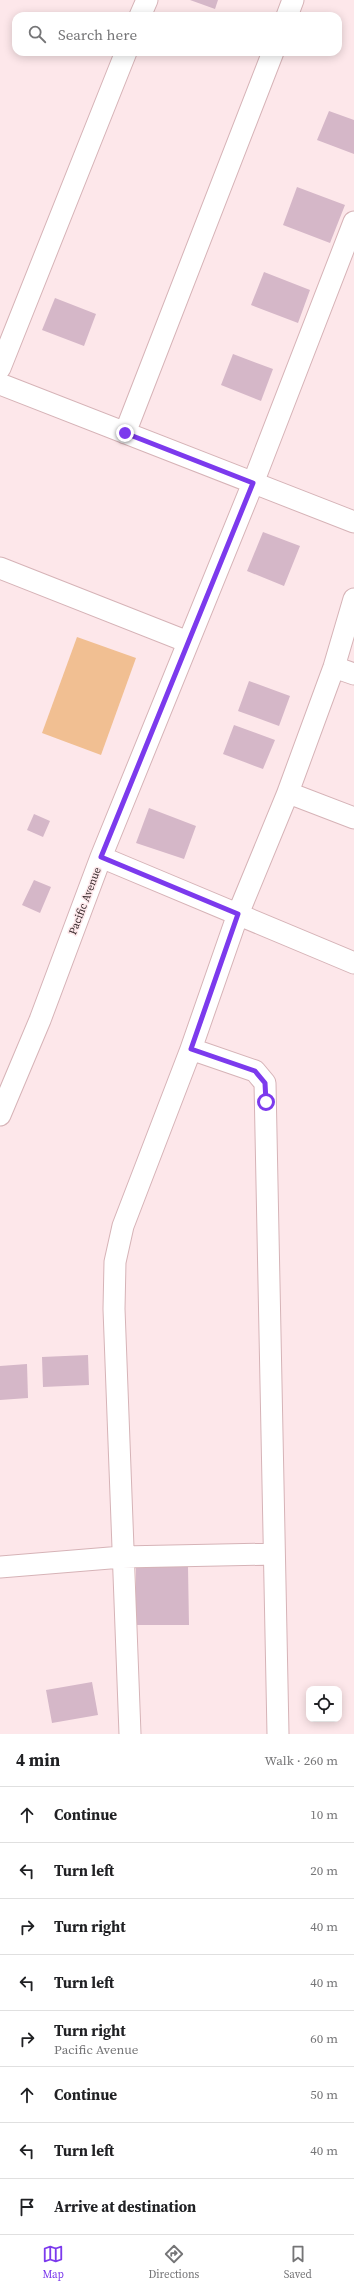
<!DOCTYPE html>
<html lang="en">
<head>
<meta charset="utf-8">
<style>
	body { margin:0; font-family:"Source Serif 4",serif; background:#f2f2f2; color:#202124 }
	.controls { position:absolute; right:12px; bottom:12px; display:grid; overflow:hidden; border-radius:8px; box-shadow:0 2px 10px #0003 }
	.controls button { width:36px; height:36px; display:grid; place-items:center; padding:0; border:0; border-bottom:1px solid #e0e0e0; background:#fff; color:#202124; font:20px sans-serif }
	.stop { position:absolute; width:12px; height:12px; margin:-9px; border:3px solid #7c3aed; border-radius:50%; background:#fff }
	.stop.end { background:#7c3aed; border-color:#fff; box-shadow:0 1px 4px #0008 }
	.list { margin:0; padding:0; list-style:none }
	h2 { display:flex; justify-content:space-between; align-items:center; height:52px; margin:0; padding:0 16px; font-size:17px }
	h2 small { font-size:13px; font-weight:400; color:#757577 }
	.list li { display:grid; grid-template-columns:26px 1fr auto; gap:12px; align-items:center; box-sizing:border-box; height:56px; padding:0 16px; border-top:1px solid #e0e0e0 }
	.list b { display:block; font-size:15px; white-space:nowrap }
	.list p { margin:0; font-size:13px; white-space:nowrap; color:#757577 }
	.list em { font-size:13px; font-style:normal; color:#757577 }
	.icon { flex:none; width:22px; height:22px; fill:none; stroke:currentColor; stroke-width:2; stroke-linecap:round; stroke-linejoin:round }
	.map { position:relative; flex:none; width:354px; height:1734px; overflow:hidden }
	.search { position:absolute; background:#fff; box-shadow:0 2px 10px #0003; left:12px; right:12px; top:12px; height:44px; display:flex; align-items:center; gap:10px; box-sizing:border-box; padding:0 14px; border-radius:12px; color:#757577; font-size:15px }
	.sheet { height:500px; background:#fff }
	nav { display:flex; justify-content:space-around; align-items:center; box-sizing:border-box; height:56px; border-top:1px solid #e0e0e0; background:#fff; font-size:11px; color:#757577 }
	nav a { display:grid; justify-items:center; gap:2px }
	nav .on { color:#7c3aed }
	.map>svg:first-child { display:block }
	.green { fill:#f1bf92 }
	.building { fill:#d5b7c8 }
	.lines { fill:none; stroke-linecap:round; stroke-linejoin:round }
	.minor-casing { stroke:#d6b3b7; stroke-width:23 }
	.minor { stroke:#fff; stroke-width:21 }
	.route { stroke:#7c3aed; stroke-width:5 }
	.labels { text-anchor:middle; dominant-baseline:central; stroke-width:3; stroke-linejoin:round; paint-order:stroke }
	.street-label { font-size:11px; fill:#332628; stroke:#fde7ea }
</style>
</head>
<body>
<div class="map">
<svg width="354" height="1734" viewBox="0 0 354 1734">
	<rect width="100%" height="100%" fill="#fde7ea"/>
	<path class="green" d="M 77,637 L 136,658 L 101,755 L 42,733 Z"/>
	<path class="building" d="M 190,0 L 218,0 L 215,9 Z
		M 329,111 L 354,120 L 354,154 L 317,140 Z
		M 297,187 L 345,205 L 330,243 L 283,225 Z
		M 264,272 L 310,290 L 298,323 L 251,305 Z
		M 55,298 L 96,314 L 84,346 L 42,330 Z
		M 233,354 L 273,369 L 261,401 L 221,385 Z
		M 263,532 L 300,546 L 284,586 L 247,571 Z
		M 249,681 L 290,696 L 279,726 L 238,711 Z
		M 234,725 L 275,740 L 263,769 L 223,754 Z
		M 149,808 L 196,826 L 184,859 L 136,843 Z
		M 34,814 L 50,821 L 43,837 L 27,830 Z
		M 34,880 L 51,887 L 40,913 L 22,905 Z
		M 88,1355 L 89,1385 L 43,1387 L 42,1357 Z
		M 27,1364 L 28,1398 L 0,1400 L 0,1366 Z
		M 136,1567 L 188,1567 L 189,1625 L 136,1625 Z
		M 92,1682 L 98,1715 L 52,1723 L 46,1690 Z"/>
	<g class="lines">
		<g class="minor-casing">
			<path id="minor" d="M 140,16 L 147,0
				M 287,16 L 293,0
				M 0,368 L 126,52
				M 0,384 L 354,522
				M 125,433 L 273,52
				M 0,568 L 188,642
				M 334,667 L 354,674
				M 287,795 L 294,795 L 354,818
				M 101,857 L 354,963
				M 191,1049 L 255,1071 L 265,1083 L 278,1734
				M 0,1115 L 40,1020 L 101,857 L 253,483 L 354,222
				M 0,1567 L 122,1557 L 274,1554
				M 130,1734 L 114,1309 L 115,1262 L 123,1226 L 191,1049 L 238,914 L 287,795 L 334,667 L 354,599"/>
		</g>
		<use href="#minor" class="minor"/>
	</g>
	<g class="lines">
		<path class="route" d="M 125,433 L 253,483 L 101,857 L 238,914 L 191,1049 L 255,1071 L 265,1083 L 266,1102"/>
	</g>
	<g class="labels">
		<g class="street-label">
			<text transform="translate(85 901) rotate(-69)">Pacific Avenue</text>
		</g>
	</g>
</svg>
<div class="controls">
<button><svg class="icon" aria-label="locate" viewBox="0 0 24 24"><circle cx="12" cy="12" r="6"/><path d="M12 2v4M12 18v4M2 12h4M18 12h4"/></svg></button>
</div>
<div class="stop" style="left:266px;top:1102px"></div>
<div class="stop end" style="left:125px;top:433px"></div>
<div class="search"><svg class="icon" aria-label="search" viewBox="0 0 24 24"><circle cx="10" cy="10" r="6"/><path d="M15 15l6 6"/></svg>Search here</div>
</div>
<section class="sheet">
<h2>4 min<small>Walk · 260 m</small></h2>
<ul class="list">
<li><svg class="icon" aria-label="ahead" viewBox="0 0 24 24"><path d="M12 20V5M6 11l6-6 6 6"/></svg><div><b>Continue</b></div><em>10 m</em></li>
<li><svg class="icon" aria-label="left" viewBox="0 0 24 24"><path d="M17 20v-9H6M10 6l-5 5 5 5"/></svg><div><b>Turn left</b></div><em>20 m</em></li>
<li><svg class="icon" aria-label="right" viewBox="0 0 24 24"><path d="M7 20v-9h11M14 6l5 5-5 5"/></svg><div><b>Turn right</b></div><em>40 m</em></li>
<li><svg class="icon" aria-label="left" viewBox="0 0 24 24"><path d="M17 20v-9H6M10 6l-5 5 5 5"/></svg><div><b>Turn left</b></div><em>40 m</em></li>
<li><svg class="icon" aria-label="right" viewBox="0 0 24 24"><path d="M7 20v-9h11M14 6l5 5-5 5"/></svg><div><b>Turn right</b><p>Pacific Avenue</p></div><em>60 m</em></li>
<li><svg class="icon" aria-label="ahead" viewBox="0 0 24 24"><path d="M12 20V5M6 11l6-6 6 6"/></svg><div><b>Continue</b></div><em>50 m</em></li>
<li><svg class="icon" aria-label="left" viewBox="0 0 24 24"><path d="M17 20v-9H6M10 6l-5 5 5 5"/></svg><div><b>Turn left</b></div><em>40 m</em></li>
<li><svg class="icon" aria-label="arrive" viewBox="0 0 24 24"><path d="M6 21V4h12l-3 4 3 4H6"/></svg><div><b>Arrive at destination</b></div></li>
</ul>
</section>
<nav>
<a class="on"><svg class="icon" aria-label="map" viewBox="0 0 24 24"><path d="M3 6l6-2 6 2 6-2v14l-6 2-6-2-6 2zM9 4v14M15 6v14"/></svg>Map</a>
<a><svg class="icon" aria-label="directions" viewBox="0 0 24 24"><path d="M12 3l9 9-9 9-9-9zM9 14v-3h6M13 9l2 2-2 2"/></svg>Directions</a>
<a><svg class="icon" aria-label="saved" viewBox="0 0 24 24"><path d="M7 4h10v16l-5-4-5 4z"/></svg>Saved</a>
</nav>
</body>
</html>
